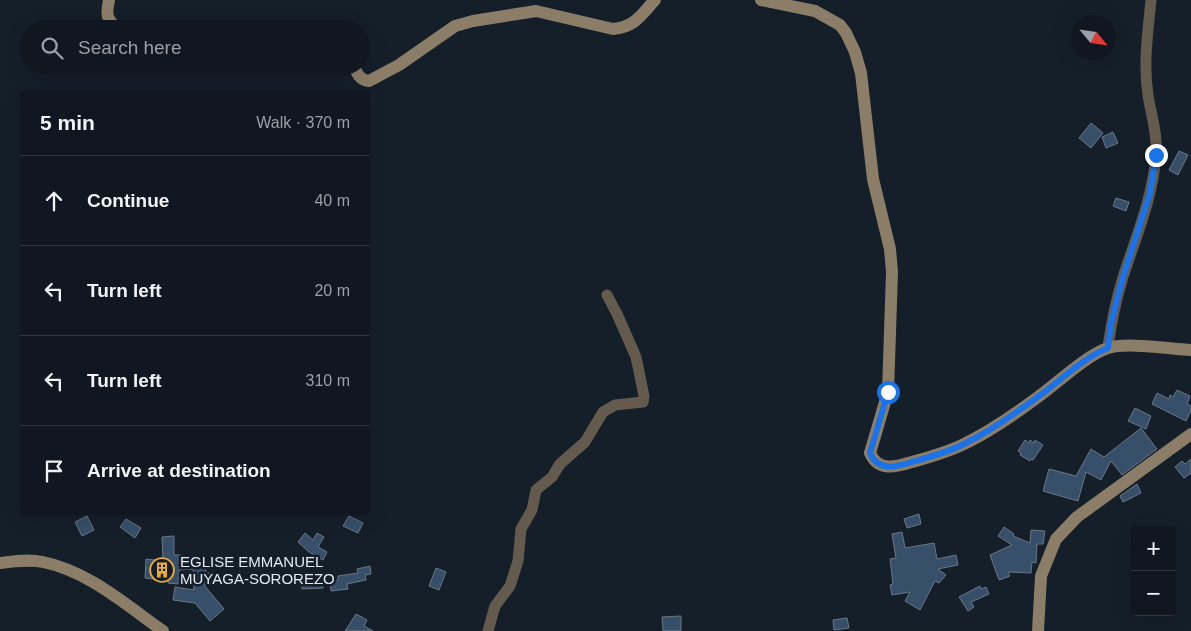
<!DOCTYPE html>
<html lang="en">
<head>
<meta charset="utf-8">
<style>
	body { margin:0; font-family:Helvetica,sans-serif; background:#1e242d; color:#f1f3f6 }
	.controls { position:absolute; right:15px; bottom:15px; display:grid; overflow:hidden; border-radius:5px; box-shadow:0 5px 20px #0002 }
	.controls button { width:45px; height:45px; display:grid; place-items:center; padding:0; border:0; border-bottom:1px solid #30363e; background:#101720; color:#f1f3f6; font:25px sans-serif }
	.compass { position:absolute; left:1071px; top:15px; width:45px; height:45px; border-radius:50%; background:#101720; box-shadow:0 5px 20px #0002; rotate:119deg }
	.stop { position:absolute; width:15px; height:15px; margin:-11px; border:4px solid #1a73e8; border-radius:50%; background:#fff }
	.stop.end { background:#1a73e8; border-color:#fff; box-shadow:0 1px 5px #0008 }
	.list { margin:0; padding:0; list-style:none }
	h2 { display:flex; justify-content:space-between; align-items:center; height:65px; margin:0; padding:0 20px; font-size:21px }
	h2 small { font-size:16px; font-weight:400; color:#9c9fa5 }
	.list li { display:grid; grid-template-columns:32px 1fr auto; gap:15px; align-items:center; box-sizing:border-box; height:90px; padding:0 20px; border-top:1px solid #30363e }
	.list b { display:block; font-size:19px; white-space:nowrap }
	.list em { font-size:16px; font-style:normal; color:#9c9fa5 }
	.icon { flex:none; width:28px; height:28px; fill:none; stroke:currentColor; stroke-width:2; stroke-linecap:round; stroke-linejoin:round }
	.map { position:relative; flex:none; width:1191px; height:631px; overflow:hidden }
	.search { position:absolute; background:#101720; box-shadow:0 5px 20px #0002; left:20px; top:20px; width:350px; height:55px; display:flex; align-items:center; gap:12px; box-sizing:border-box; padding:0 18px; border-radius:28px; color:#9c9fa5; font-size:19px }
	.panel { position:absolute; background:#101720; box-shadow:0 5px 20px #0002; left:20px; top:90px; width:350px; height:425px; border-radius:5px }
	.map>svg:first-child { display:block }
	.building { fill:#374f69; stroke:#6b7785 }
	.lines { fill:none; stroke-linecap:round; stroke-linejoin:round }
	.street { stroke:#645a4d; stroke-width:11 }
	.secondary { stroke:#8c7d68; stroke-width:12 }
	.route { stroke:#1a73e8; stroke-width:6 }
	.labels { text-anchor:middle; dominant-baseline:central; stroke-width:5; stroke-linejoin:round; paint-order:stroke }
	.poi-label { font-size:15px; fill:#e3eaf2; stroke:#151f2a; text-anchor:start }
</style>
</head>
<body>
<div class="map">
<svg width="1191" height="631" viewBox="0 0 1191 631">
	<rect width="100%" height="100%" fill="#151f2a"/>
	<path class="building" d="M 1091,123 L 1103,133 L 1091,148 L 1079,138 Z
		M 1113,132 L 1118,143 L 1106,148 L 1102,137 Z
		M 1179,151 L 1188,155 L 1178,175 L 1169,170 Z
		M 1116,198 L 1129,202 L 1126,211 L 1113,206 Z
		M 1177,390 L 1190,396 L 1187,404 L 1191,406 L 1191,410 L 1186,421 L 1152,404 L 1157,393 L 1169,399 L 1170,395 L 1173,397 Z
		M 1135,408 L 1151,416 L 1146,429 L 1128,421 Z
		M 1141,428 L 1157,449 L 1122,475 L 1111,461 L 1101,480 L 1086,472 L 1078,501 L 1043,491 L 1049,469 L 1076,476 L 1091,449 L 1104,457 Z
		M 1025,440 L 1029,443 L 1030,440 L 1034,443 L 1035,440 L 1043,445 L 1033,460 L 1031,459 L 1030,461 L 1020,455 L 1021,453 L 1018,451 Z
		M 1191,459 L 1191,473 L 1184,478 L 1175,467 L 1182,461 L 1185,464 Z
		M 1137,484 L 1141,493 L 1123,502 L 1120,496 Z
		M 919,514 L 921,524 L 907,528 L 904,519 Z
		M 87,516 L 94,530 L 82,536 L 75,522 Z
		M 349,516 L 363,523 L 358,533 L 343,526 Z
		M 126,519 L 141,528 L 135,538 L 120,527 Z
		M 1004,527 L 1014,534 L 1013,536 L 1030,543 L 1031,530 L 1045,531 L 1043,544 L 1037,544 L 1036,563 L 1032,562 L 1031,573 L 1008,572 L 1010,576 L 999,580 L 990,555 L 1012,545 L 998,536 Z
		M 902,532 L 905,548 L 934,543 L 937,559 L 956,555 L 958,565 L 938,569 L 946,575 L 939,583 L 935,581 L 920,610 L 905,601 L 910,592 L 892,595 L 890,585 L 893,584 L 890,559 L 896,558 L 892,534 Z
		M 305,533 L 313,540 L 317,533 L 324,537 L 318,547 L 327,552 L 323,560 L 309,552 L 298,542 Z
		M 174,536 L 174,555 L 181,555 L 180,560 L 205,559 L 206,573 L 212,573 L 212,585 L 204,585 L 224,609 L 210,621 L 195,603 L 173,600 L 175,587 L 194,590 L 193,569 L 179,570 L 178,584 L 168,583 L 168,581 L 145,578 L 146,559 L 163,561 L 162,537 Z
		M 370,566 L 371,574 L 365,575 L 366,580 L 347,584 L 348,589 L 331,591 L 330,581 L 338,580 L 338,576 L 358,573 L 357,569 Z
		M 436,568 L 446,572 L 439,590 L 429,586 Z
		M 322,573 L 323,588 L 302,589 L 301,577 L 308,577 L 308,574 Z
		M 980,586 L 981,589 L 986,587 L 989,594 L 971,602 L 974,607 L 968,611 L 959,597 Z
		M 356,614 L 367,620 L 364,626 L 373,631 L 345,631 Z
		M 681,616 L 681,631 L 663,631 L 662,617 Z
		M 847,618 L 849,628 L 834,630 L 833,620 Z"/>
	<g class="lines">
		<path class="street" d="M 1108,347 C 1111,324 1116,300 1123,277 C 1136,237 1153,197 1156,155 C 1158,135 1151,115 1148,95 C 1143,63 1148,32 1151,0
			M 488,631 L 495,606 L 510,586 L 518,561 L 521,529 L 532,510 L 536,490 L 552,477 L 560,464 L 585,442 L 603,412 L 615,405 L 643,402 L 644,396 L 636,357 L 617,314 L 607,295"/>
		<path class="secondary" d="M 109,0 C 106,14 106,19 118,29
			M 761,0 L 815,11 L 840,25 L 846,33 L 855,52 L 861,73 L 873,179 L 890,249 L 892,272 L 888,392 L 870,453 C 878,472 896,467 912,462 C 930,457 949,452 966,443 C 993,430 1018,412 1042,394 C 1058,382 1090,353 1108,348 C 1126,342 1170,349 1191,350
			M 354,66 C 357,74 360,80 369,81 L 399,65 L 455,26 L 473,21 L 536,11 L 613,29 C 635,27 641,15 655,0
			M 0,563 C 14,561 29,559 43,562 C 88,571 126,605 163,631
			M 1038,631 L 1041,576 L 1056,539 L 1077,517 L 1191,434"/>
	</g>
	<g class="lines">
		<path class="route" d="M 888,392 L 870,453 C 878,472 896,467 912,462 C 930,457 949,452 966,443 C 992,430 1016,413 1039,396 C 1061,380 1083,358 1108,348 L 1111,323 L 1122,280 L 1150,193 L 1156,155"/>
	</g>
	<defs>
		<g id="building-ring" transform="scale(1.25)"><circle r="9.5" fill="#151f2a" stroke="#eba939" stroke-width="1.5"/><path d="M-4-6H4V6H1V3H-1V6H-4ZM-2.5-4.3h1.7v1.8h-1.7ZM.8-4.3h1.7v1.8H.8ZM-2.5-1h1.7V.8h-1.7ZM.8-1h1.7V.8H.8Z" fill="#eba939"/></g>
	</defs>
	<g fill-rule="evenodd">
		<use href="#building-ring" x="162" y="570"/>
	</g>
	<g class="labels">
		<g class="poi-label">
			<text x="180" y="561">EGLISE EMMANUEL<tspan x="180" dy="17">MUYAGA-SOROREZO</tspan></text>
		</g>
	</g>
</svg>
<div class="controls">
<button>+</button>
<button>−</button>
</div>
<svg class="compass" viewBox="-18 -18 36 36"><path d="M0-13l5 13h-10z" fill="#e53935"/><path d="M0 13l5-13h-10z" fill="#9c9fa5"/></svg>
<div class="stop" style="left:888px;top:392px"></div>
<div class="stop end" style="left:1156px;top:155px"></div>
<div class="search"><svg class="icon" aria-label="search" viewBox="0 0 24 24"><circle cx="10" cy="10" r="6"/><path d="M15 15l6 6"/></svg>Search here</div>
<section class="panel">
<h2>5 min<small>Walk · 370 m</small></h2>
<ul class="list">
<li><svg class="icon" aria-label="ahead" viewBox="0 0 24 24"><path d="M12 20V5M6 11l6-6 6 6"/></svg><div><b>Continue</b></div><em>40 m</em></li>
<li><svg class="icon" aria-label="left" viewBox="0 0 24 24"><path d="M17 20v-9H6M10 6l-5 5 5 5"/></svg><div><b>Turn left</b></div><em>20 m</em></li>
<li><svg class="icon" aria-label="left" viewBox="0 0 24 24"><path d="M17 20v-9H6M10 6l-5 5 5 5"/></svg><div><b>Turn left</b></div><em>310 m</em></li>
<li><svg class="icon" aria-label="arrive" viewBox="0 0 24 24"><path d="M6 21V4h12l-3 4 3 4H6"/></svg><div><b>Arrive at destination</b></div></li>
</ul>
</section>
</div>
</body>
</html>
